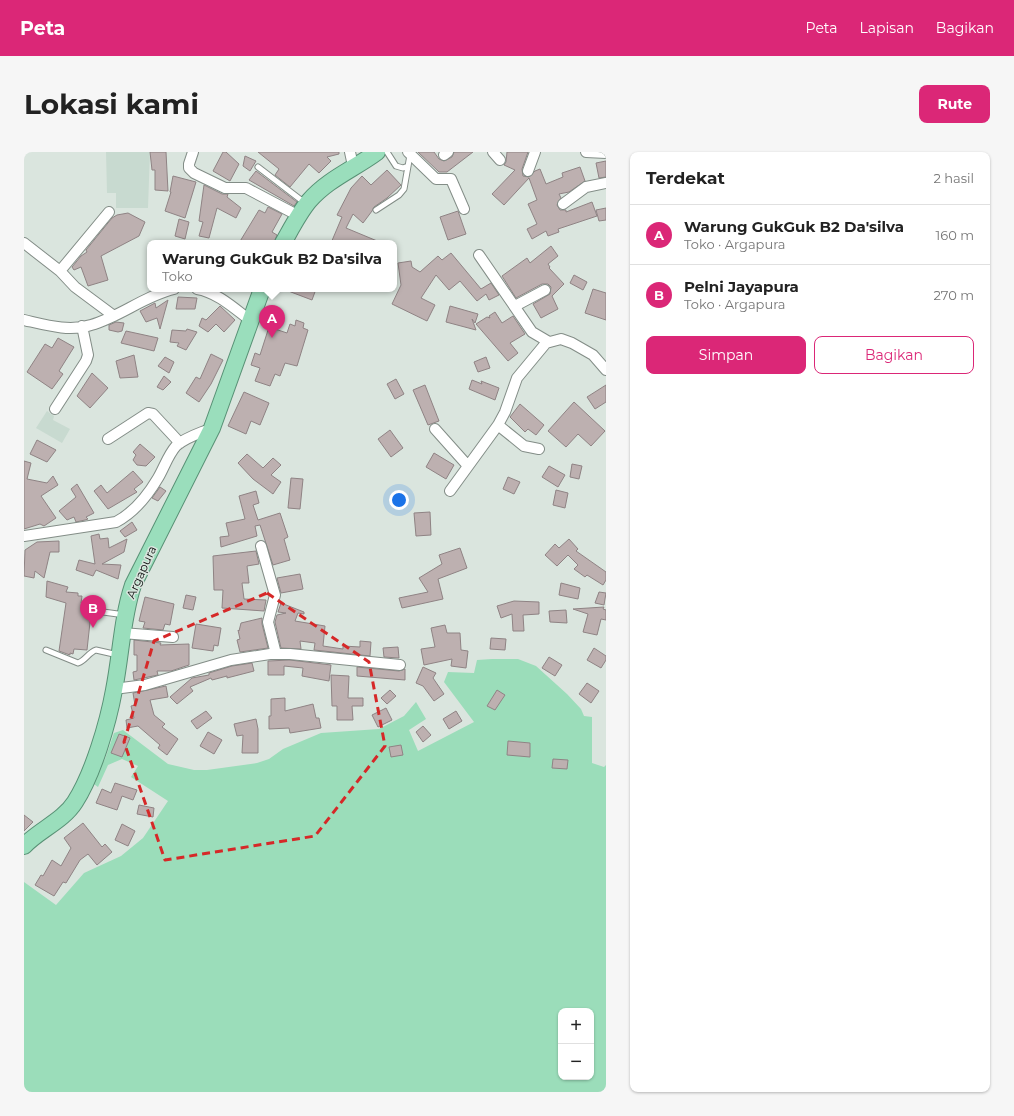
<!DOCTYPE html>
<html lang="id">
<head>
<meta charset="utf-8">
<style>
	body { margin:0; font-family:Montserrat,sans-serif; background:#f6f6f6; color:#222 }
	.controls { position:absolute; right:12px; bottom:12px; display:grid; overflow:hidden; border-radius:8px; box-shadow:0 1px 3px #0004 }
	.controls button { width:36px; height:36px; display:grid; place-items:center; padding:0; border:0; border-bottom:1px solid #e0e0e0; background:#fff; color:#222; font:20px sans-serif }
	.you { position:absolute; left:375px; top:348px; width:14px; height:14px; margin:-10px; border:3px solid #fff; border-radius:50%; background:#1a73e8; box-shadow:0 0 0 6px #1a73e833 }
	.badge { display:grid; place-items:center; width:26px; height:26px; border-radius:50%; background:#db2777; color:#fff; font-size:13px; font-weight:700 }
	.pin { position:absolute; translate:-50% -33px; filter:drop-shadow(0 1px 2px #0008) }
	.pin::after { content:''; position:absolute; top:21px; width:14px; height:12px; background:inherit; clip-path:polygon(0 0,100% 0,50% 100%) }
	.popup { position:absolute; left:123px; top:88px; width:250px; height:52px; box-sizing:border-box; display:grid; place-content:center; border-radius:8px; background:#fff; filter:drop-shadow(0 1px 3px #0005); font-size:13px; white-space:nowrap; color:#767676 }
	.popup b { font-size:15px; color:#222 }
	.popup::after { content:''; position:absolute; left:50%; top:100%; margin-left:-8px; border:8px solid transparent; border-top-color:#fff }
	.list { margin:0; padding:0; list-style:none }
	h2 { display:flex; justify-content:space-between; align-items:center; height:52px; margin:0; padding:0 16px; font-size:17px }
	h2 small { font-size:13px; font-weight:400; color:#767676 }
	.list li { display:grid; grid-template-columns:26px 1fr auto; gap:12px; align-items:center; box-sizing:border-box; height:60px; padding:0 16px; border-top:1px solid #e0e0e0 }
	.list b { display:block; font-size:15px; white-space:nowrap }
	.list p { margin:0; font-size:13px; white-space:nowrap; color:#767676 }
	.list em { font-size:13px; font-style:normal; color:#767676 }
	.actions { display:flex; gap:8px; padding:12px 16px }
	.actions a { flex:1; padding:9px 0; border:1px solid #db2777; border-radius:8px; text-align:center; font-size:14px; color:#db2777 }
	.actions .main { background:#db2777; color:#fff }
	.map { position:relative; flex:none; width:582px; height:940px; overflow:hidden; border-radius:8px }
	header { display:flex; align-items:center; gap:24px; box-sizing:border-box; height:56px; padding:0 20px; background:#db2777; color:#fff }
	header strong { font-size:19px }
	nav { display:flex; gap:22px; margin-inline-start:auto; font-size:14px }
	.intro { display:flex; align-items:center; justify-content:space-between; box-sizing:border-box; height:96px; padding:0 24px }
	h1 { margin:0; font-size:28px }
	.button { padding:10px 18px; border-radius:8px; background:#db2777; color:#fff; font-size:14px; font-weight:700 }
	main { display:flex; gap:24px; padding:0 24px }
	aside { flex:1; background:#fff; border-radius:8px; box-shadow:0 1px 3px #0004 }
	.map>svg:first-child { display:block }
	.built { fill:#c8dad0 }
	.green { fill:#9bddba; fill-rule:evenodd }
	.building { fill:#bdb0b0; stroke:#8f8384 }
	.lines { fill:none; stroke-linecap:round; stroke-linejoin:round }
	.service-casing { stroke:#838d87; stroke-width:7 }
	.minor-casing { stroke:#838d87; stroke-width:12 }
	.trunk-casing { stroke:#589175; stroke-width:18 }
	.service { stroke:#fff; stroke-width:5 }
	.minor { stroke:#fff; stroke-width:10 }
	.trunk { stroke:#9adebc; stroke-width:16 }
	.marked { fill:none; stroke:#d62828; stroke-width:3; stroke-dasharray:8 5; stroke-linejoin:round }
	.labels { text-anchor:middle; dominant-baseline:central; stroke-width:3; stroke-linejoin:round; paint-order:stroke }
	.street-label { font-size:12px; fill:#0e1210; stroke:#dae5de }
</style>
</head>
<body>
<header>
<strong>Peta</strong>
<nav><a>Peta</a><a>Lapisan</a><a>Bagikan</a></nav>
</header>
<div class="intro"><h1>Lokasi kami</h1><a class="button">Rute</a></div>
<main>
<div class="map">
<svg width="582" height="940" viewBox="0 0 582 940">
	<rect width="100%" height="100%" fill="#dae5de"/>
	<path class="built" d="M 82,0 L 126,0 L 124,56 L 92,56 L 92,41 L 83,41 Z
		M 23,259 L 30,264 L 29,268 L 46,277 L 38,291 L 12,276 Z"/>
	<path class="green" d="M 468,507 L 494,507 L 512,514 L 543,542 L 557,557 L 560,564 L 568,565 L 568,611 L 580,615 L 582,613 L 582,940 L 0,940 L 0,730 L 32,753 L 60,721 L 97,704 L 119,686 L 144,649 L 107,625 L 114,614 L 98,607 L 84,613 L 74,635 L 67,630 L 81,607 L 90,581 L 99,578 L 144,612 L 170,618 L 183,618 L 233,611 L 245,607 L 259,597 L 297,581 L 355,577 L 380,564 L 392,550 L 402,567 L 385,578 L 394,599 L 450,570 L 420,530 L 424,520 L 450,521 L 453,508 ZM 537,859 L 567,859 L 567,925 L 537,925 Z"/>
	<path class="building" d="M 126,0 L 142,0 L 144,39 L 131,38 L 131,18 L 128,18 Z
		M 199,0 L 202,0 L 215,12 L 206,29 L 189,19 Z
		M 234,0 L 315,0 L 315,2 L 303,5 L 307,9 L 295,21 L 285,12 L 266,35 L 251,23 L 255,17 Z
		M 394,0 L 410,0 L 415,7 L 420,9 L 428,5 L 430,0 L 449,0 L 423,20 L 415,20 Z
		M 483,0 L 504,0 L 498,17 L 499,24 L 505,25 L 511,19 L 516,17 L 522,32 L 539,25 L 538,21 L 556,15 L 561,29 L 545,40 L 535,42 L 537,46 L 533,53 L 536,58 L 542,58 L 542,60 L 568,50 L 573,64 L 534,77 L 535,80 L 524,84 L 522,79 L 508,87 L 503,77 L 513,72 L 504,52 L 513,48 L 505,26 L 480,53 L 468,42 L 491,18 L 480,13 L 482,10 Z
		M 221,4 L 232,9 L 226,19 L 219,14 Z
		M 582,9 L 582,25 L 575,26 L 572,11 Z
		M 363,18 L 377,33 L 363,46 L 350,55 L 348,59 L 339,71 L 329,62 L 322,76 L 358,91 L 307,91 L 318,65 L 313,63 L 327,36 L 338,24 L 347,33 Z
		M 232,19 L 273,50 L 270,54 L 225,28 Z
		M 149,24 L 172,30 L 161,66 L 141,59 L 147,40 L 146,40 Z
		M 180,33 L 198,42 L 204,42 L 203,45 L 217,56 L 212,66 L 193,56 L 185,86 L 175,84 L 179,70 L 175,69 Z
		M 244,55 L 258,62 L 248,80 L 253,83 L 250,91 L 215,91 L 235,58 L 241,61 Z
		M 582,56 L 582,68 L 575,69 L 572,58 Z
		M 434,59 L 442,82 L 424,88 L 416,65 Z
		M 104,61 L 121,70 L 115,84 L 77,104 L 84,128 L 64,134 L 57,115 L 50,118 L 48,115 L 57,104 L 63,100 L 62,98 L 88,66 L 93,63 Z
		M 155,67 L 165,70 L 161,87 L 151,84 Z
		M 527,94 L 534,104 L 524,112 L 526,115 L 525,116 L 540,132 L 528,144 L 534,157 L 517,166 L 509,152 L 526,142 L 527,135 L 524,132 L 518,132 L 492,146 L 478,124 L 503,106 L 506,111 Z
		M 427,101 L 457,137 L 467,131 L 475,143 L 465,148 L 462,142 L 453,149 L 436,129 L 425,138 L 412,123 L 397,146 L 411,153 L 403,169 L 368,152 L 377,133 L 374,111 L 387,109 L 388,115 L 396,120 L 414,104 L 418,108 Z
		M 550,123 L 563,130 L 559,138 L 546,131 Z
		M 259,137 L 292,137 L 288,148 Z
		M 569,137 L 582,141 L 582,168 L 561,161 Z
		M 154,145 L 173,146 L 171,157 L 152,157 Z
		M 144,148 L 136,177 L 133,166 L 122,170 L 116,159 L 131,151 L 132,156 Z
		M 196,154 L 211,168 L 200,180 L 192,172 L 184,180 L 175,174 L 178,166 L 182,168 Z
		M 426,154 L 454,162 L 451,171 L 448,167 L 452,178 L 422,170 Z
		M 471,160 L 478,171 L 489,164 L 501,182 L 486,191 L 494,201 L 484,209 L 452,172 L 463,165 L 466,166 L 465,164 Z
		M 272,168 L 280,171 L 279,176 L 284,178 L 273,214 L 261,211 L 256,224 L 251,222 L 246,234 L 231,229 L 236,216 L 227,213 L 231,201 L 236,203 L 245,175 L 263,181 L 266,172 L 271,174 Z
		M 92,170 L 100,171 L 98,179 L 94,180 L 85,178 L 85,173 Z
		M 163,177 L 173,180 L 162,198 L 153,194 L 155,191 L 146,190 L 148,178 L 162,179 Z
		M 102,179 L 134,186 L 130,199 L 97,191 Z
		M 34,186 L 50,195 L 35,219 L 39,222 L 28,237 L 3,220 L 21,192 L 28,196 Z
		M 187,202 L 199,208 L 187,232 L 175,250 L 162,241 L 172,225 L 176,227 Z
		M 110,203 L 114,225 L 96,226 L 92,209 Z
		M 141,205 L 150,210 L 145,221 L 134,214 Z
		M 462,205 L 466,216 L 454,220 L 450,210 Z
		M 68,221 L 84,236 L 66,256 L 53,244 Z
		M 140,224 L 147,230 L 139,238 L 133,235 Z
		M 372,227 L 380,242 L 371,247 L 363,232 Z
		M 448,228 L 458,232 L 457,229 L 475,236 L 471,248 L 445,237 Z
		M 401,233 L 415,269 L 404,273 L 389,238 Z
		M 582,233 L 582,250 L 571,257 L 563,245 Z
		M 220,240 L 245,251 L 236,273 L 227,269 L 222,282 L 204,274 Z
		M 550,250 L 581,279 L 567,294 L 554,282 L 542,295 L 524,279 Z
		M 496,252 L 520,273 L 512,283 L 504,277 L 501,280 L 486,265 Z
		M 366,278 L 379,296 L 367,305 L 354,287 Z
		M 13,288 L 32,298 L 23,310 L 6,302 Z
		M 116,292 L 131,305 L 122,314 L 113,313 L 109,308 L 112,303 L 109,300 Z
		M 410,301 L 430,313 L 422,327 L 402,315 Z
		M 223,302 L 239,316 L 249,306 L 257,313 L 247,323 L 257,330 L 249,342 L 229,327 L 214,311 Z
		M 0,309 L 7,311 L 3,327 L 23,331 L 29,324 L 34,333 L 17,344 L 32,366 L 20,374 L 16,372 L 0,377 Z
		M 548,312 L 558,314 L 555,327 L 546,325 Z
		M 525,314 L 541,323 L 534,335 L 518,325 Z
		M 109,319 L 119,330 L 110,337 L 113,340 L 84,357 L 70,339 L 77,333 L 83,341 Z
		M 484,325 L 496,330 L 490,342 L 479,337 Z
		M 267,326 L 279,327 L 276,357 L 264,356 Z
		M 53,332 L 70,361 L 62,365 L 64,367 L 61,368 L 52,370 L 50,365 L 43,368 L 35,359 L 52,345 L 47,337 Z
		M 136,335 L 142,339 L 134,349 L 128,346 Z
		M 532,338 L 544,341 L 541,356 L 529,353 Z
		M 232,339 L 235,351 L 229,353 L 234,368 L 256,361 L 264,385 L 260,387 L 266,408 L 249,413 L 236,373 L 231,374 L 233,384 L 197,395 L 196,385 L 205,384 L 202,371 L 221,367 L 215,344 Z
		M 406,360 L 407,383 L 392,384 L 390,361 Z
		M 108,370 L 113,378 L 101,385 L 96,379 Z
		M 75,382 L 76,387 L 84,386 L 85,396 L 103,387 L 100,400 L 78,412 L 97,413 L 94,427 L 72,418 L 69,424 L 52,418 L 55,408 L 71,412 L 67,384 Z
		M 545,387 L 554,397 L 552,399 L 582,420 L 582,428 L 579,433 L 563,423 L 561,425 L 550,417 L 554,413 L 544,403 L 533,414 L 521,403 L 531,392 L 535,396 Z
		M 35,389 L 35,400 L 26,400 L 20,426 L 11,419 L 10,426 L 0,424 L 1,398 L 13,390 Z
		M 436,396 L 443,416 L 414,427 L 419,447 L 378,456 L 375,446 L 404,440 L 395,426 L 418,412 L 415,403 Z
		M 232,399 L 235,412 L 223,414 L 225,431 L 218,431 L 220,447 L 242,448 L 240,459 L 198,456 L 199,438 L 190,438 L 189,404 Z
		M 276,422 L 279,437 L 257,441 L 253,426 Z
		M 23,429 L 44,435 L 42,440 L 54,441 L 54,444 L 58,444 L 57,451 L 68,452 L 63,498 L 50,497 L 49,502 L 46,501 L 46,503 L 35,499 L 42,451 L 22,445 Z
		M 537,431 L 556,436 L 554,447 L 535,443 Z
		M 575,440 L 582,441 L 580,453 L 571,451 Z
		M 162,443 L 172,445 L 169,458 L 159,456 Z
		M 121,445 L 150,452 L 146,473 L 141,472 L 139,478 L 119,476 L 121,470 L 115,469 Z
		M 490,449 L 515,450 L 515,462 L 499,463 L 500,479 L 489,479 L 488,462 L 477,466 L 473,454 Z
		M 257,451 L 280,460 L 280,462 L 274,461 L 271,469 L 301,474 L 299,494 L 319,497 L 319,494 L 336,495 L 336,489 L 347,490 L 346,504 L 290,498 L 291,491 L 276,489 L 277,497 L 257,496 L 251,470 L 253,463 L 262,461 L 254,460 Z
		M 580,455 L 579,457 L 582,458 L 582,468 L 577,467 L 573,483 L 559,480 L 564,462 L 549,457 Z
		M 542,458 L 543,471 L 526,470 L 525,459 Z
		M 238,466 L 238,472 L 244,496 L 216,500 L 213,488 L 216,487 L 214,478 L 215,479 L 217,471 Z
		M 172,472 L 197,476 L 194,494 L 190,493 L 189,499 L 168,496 Z
		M 421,473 L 423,481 L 436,481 L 437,498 L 444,499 L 442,516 L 427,514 L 428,507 L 400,513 L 397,497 L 411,495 L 407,476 Z
		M 467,486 L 482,487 L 481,498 L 466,497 Z
		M 110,488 L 137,491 L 136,493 L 165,492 L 165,513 L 147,519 L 133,519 L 134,523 L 110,528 L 109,520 L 113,519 L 113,503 L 110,503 Z
		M 374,495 L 375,506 L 360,505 L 359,496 Z
		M 570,496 L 582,504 L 582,508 L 577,516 L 563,508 Z
		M 525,505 L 538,513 L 531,524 L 518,516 Z
		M 266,508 L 307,513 L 305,529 L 278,524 L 279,516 L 260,514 L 260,523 L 244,523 L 244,509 Z
		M 228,511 L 230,519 L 203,526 L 203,524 L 188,528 L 187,526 L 166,535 L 169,539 L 153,552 L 146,545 L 168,526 L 185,523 L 185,521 L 208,514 Z
		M 333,515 L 375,519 L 381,517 L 381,528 L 333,524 Z
		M 399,515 L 412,521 L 409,526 L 420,542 L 410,549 L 399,534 L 392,531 Z
		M 307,523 L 325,524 L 324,546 L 339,546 L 339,554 L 328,554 L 329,568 L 313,568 L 313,554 L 308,554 Z
		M 563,531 L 575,539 L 567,551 L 555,542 Z
		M 142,534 L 144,545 L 126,548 L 130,563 L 141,572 L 138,575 L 154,587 L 143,603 L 134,596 L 136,593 L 114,574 L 103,576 L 102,568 L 110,566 L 107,554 L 111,553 L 109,541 Z
		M 366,538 L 372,544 L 363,552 L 357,546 Z
		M 473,538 L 481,543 L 471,558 L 463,554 Z
		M 261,546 L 261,559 L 289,552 L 292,566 L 295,566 L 297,576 L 266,581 L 265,576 L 245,577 L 245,564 L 247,564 L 247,547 Z
		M 362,556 L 368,568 L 354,575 L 348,563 Z
		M 182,559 L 188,566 L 173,577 L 167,569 Z
		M 432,559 L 438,569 L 425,577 L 419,567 Z
		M 232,567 L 234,577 L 234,601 L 218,601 L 219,583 L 213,584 L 210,572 Z
		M 399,574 L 407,583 L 399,590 L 392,580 Z
		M 184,580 L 198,588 L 190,602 L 176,594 Z
		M 95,582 L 106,586 L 98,605 L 87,601 Z
		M 484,589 L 506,591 L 506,605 L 483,603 Z
		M 377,593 L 379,603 L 367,605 L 365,595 Z
		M 529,607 L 544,608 L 543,617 L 528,616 Z
		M 91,631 L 113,638 L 109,648 L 98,644 L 93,658 L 72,651 L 78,637 L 87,641 Z
		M 115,653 L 130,656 L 129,665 L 113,662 Z
		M 0,663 L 9,670 L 0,679 Z
		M 59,671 L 78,695 L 81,692 L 88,700 L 73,713 L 64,702 L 56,708 L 42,731 L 39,730 L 30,744 L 11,733 L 17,723 L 19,724 L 28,708 L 37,714 L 47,696 L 40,686 Z
		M 98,672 L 111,679 L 104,694 L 91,688 Z"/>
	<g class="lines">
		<g class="service-casing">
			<path id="service" d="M 363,0 L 372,14 L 379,16 L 384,14
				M 234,15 L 281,51
				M 352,58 L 375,43 L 380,37 L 386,3
				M 72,459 L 101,463
				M 22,498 L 54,511 C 62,508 64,501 72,498 L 94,503"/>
		</g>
		<g class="minor-casing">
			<path id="minor" d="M 169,0 L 165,12 L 165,16 L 170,21 L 201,36 L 222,36 L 275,64
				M 326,0 L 329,14
				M 384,0 L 412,27 L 427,27 L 440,57
				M 469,0 L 476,8
				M 562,0 L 582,1
				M 420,3 L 424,0
				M 504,19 L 511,0
				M 539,52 L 562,35 L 582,31
				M 0,91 L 36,119 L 51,135 L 90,164
				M 455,103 L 508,180 L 525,190
				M 36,119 L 85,60
				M 173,137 C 193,140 211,157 227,169
				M 491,154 L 521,138
				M 0,168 C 22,173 45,180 67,173 C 96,165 120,144 150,137
				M 31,257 L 62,209 L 64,203 L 58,174
				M 474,273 L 500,294 L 515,297
				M 411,277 L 444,314
				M 84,287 L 124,261 L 129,262 L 156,291
				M 426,339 L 474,273 L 481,260 L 493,226 L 522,191 L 537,187 L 548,191 L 569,203 L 582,218
				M 0,384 L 92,370 C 109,361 124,343 134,326 C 140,316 144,303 152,294 C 161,285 177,281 188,276
				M 237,394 L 251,443 L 244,470 L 252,502
				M 98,481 L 149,485
				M 90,537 L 121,533 L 207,508 L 246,502 L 266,502 L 376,513"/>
		</g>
		<g class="trunk-casing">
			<path id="trunk" d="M 259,91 C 267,77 275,61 285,49 C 304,27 330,17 353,0
				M 0,694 C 15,678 39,669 51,650 C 69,622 84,571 90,538 C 97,503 98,466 109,433 L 188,276 L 238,137"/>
		</g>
		<use href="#service" class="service"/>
		<use href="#minor" class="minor"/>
		<use href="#trunk" class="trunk"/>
	</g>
	<path class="marked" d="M 243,441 L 345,510 L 361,594 L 291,684 L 141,708 L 100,590 L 130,489 Z"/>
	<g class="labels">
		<g class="street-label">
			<text transform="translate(117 420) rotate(-66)">Argapura</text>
		</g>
	</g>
</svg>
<div class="controls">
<button>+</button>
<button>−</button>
</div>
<div class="you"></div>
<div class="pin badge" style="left:248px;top:186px">A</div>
<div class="popup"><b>Warung GukGuk B2 Da'silva</b>Toko</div>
<div class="pin badge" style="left:69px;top:476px">B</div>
</div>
<aside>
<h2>Terdekat<small>2 hasil</small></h2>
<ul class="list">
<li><span class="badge">A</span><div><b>Warung GukGuk B2 Da'silva</b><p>Toko · Argapura</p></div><em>160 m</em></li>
<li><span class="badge">B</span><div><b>Pelni Jayapura</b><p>Toko · Argapura</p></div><em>270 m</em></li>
</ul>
<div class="actions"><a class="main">Simpan</a><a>Bagikan</a></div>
</aside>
</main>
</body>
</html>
